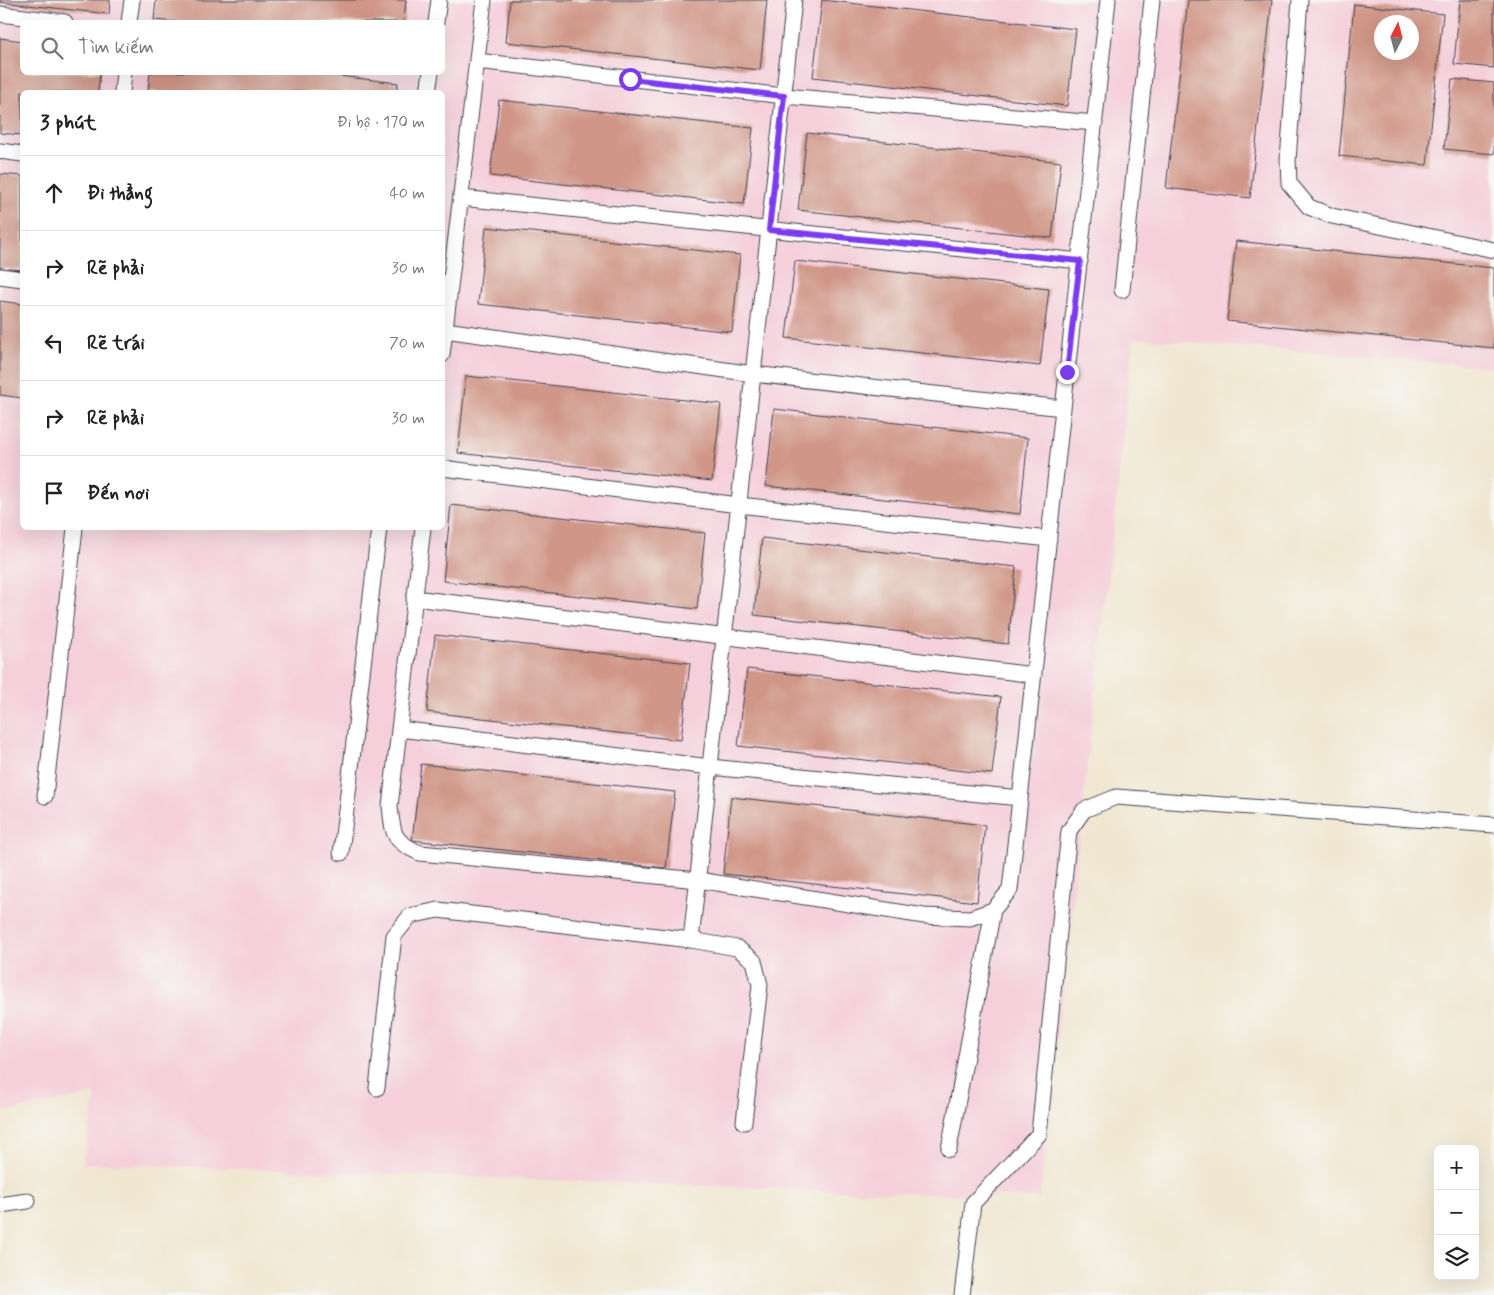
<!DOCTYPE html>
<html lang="vi">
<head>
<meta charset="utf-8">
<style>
	body { margin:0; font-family:Mynerve,sans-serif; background:#f6f6f6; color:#222 }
	.controls { position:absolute; right:15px; bottom:15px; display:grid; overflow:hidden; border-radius:8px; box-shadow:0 5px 20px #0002 }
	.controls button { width:45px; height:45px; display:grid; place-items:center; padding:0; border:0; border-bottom:1px solid #e0e0e0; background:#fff; color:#222; font:25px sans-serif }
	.compass { position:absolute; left:1374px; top:15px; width:45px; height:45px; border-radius:50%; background:#fff; box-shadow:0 5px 20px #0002; rotate:6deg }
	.stop { position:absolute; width:15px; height:15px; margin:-11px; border:4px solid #7c3aed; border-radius:50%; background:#fff }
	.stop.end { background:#7c3aed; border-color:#fff; box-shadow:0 1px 5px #0008 }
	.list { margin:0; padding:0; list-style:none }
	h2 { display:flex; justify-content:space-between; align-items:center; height:65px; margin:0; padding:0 20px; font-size:21px }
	h2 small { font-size:16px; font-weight:400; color:#767676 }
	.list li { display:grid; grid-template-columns:32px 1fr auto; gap:15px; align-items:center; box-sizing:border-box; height:75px; padding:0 20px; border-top:1px solid #e0e0e0 }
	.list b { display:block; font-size:19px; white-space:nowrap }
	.list em { font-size:16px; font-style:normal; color:#767676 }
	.icon { flex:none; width:28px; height:28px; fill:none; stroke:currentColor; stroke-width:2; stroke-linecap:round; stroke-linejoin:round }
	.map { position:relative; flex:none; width:1494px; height:1295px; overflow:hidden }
	.search { position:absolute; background:#fff; box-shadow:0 5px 20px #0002; left:20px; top:20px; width:425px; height:55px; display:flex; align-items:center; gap:12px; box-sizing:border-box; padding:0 18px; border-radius:8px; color:#767676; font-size:19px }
	.panel { position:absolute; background:#fff; box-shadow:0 5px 20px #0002; left:20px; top:90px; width:425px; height:440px; border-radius:8px }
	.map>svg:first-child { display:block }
	.built { fill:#f5cfda; fill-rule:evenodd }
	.building { fill:#d09687; fill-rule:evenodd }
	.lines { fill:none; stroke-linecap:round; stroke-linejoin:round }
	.lane-casing { stroke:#414052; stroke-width:17 }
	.lane { stroke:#fff; stroke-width:15 }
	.route { stroke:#7c3aed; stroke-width:6 }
</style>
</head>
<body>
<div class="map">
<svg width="1494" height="1295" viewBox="0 0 1494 1295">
	<rect width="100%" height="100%" fill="#f6f6f2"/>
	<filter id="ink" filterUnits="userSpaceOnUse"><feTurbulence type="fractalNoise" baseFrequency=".02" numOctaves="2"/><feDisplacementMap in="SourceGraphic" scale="10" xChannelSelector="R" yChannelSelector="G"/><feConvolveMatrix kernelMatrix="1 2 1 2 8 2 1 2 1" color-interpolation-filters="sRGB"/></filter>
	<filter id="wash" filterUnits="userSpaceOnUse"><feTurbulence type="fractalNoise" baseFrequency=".0096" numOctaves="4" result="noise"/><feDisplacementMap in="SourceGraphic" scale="20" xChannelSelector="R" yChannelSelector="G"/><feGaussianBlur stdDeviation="1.12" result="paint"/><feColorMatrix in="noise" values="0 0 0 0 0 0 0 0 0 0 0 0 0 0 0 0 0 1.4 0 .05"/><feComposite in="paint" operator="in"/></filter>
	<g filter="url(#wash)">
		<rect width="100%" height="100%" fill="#f1e7d1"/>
		<path class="built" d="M 0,0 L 1494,0 L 1494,367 L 1134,338 L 1040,1198 L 83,1163 L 96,1094 L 0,1113 ZM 22,22 L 442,22 L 442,72 L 22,72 ZM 1382,22 L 1412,22 L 1412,52 L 1382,52 ZM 22,92 L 442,92 L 442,528 L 22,528 Z"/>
		<g id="blocks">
			<path class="building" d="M 0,0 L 110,0 L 109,14 L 0,2 Z
				M 156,0 L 406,0 L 404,22 L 176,22 L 154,20 Z
				M 510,0 L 767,0 L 760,70 L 506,42 Z
				M 822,0 L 1076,29 L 1067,106 L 813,77 Z
				M 1188,0 L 1272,0 L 1250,198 L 1166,188 Z
				M 1460,0 L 1494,0 L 1494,68 L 1454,64 Z
				M 1354,4 L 1443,14 L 1427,165 L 1339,156 ZM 1382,22 L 1412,22 L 1412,52 L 1382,52 Z
				M 0,38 L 22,41 L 22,72 L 100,72 L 98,92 L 22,92 L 22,135 L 0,133 Z
				M 150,72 L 305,72 L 398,83 L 397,92 L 148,92 Z
				M 1452,79 L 1494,83 L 1494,154 L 1444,149 Z
				M 499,100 L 753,128 L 744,204 L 490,176 Z
				M 807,133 L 1061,162 L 1052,238 L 798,210 Z
				M 0,174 L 22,176 L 22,270 L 0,268 Z
				M 486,227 L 740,255 L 732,332 L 478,304 Z
				M 1236,241 L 1494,268 L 1494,348 L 1227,321 Z
				M 795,261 L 1049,289 L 1040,366 L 786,338 Z
				M 0,301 L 22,304 L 22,398 L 0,395 Z
				M 466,376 L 721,404 L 712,481 L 458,453 Z
				M 774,409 L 1028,438 L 1020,514 L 766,486 Z
				M 451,505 L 705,533 L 697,609 L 443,581 Z
				M 762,538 L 1016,567 L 1008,644 L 754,615 Z
				M 435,635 L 690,663 L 681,740 L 427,712 Z
				M 747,669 L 1001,697 L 992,774 L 738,746 Z
				M 421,764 L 675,792 L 666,868 L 412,840 Z
				M 731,797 L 985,825 L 977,902 L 723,874 Z"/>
		</g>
	</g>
	<g filter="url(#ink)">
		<use href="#blocks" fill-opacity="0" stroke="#414052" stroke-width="1"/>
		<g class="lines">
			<g class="lane-casing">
				<path id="lane" d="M 1300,0 L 1288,160 L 1289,183 L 1309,207 L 1332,216 L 1494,250
					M 0,14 L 65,22
					M 129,22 L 132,0
					M 436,22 L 439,0
					M 477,61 L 784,96 L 1095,123
					M 122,92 L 124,72
					M 428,92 L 431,72
					M 0,151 L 22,154
					M 461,198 L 1080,261
					M 0,276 L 22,279
					M 1122,290 L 1152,0
					M 445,330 L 753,374 L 1063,408
					M 442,355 L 484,0
					M 442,468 L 739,505 L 1049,539
					M 423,528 L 390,806 C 393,834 392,841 420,853 L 698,880 L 924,916 L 970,918 L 993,910 L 1010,890 L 1108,0
					M 414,598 L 1034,675
					M 399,729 L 710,767 L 1020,798
					M 45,796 L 75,528
					M 341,853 L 379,528
					M 691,940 L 794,0
					M 377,1088 L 394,936 L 410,916 L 438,910 L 691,940 L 737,948 L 754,961 L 760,985 L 744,1122
					M 949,1149 L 993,910
					M 0,1205 L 28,1201
					M 962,1295 L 973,1203 L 1039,1134 L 1069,831 L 1084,810 L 1116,797 L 1494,825"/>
			</g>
			<use href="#lane" class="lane"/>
		</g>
	</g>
	<g class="lines" filter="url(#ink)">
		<path class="route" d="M 630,79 L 784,96 L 769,230 L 1080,261 L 1067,372"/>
	</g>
</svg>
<div class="controls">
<button>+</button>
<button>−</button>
<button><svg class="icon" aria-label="layers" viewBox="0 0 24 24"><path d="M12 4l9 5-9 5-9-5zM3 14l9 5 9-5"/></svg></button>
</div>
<svg class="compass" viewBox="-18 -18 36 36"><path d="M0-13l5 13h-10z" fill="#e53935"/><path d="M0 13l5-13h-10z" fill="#767676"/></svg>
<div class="stop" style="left:630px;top:79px"></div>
<div class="stop end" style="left:1067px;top:372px"></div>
<div class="search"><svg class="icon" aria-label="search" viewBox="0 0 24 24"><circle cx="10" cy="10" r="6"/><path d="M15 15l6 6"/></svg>Tìm kiếm</div>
<section class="panel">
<h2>3 phút<small>Đi bộ · 170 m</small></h2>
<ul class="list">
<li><svg class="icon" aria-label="ahead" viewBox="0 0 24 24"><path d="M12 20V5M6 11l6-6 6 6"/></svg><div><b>Đi thẳng</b></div><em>40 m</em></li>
<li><svg class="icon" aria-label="right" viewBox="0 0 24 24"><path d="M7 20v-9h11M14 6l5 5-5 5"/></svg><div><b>Rẽ phải</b></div><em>30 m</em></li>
<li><svg class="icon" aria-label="left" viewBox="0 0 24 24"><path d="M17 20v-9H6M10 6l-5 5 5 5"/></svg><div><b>Rẽ trái</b></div><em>70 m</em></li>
<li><svg class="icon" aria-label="right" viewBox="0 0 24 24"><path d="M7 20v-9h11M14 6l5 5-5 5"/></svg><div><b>Rẽ phải</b></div><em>30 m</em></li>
<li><svg class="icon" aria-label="arrive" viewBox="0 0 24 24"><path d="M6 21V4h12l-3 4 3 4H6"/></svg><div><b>Đến nơi</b></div></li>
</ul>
</section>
</div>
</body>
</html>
